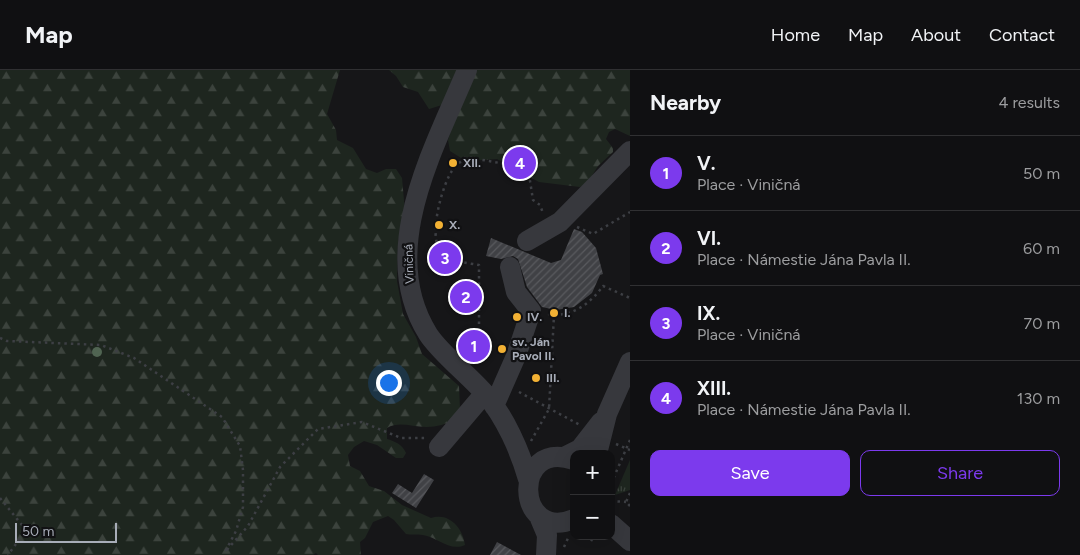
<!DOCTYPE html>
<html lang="en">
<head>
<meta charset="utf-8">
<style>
	body { margin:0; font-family:Figtree,sans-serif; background:#19191b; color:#f1f3f6 }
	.controls { position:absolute; right:15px; bottom:15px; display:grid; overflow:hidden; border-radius:10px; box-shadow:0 5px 20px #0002 }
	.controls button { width:45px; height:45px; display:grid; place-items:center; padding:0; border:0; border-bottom:1px solid #303032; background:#101012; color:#f1f3f6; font:25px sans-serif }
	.scale { position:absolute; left:15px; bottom:12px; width:102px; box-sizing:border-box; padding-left:5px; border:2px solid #a8adb8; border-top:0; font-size:14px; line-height:18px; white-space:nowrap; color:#a8adb8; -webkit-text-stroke:4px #111113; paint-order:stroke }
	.you { position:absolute; left:388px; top:312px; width:18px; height:18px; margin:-12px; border:4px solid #fff; border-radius:50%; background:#1a73e8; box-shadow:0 0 0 8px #1a73e833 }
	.badge { display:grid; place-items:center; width:32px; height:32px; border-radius:50%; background:#7c3aed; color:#fff; font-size:16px; font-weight:700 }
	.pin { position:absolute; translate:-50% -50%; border:2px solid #fff; box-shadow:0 1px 5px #0006 }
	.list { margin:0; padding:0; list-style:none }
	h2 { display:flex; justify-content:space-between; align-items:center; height:65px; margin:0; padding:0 20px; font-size:21px }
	h2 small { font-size:16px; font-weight:400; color:#9c9d9f }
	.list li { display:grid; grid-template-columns:32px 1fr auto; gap:15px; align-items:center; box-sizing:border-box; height:75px; padding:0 20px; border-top:1px solid #303032 }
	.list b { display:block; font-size:19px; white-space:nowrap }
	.list p { margin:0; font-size:16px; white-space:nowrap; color:#9c9d9f }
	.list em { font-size:16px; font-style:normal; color:#9c9d9f }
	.actions { display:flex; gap:10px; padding:15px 20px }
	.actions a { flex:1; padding:11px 0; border:1px solid #7c3aed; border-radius:10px; text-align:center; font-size:18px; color:#7c3aed }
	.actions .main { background:#7c3aed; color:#fff }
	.map { position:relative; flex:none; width:630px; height:485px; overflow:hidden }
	header { display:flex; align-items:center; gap:30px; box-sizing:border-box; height:70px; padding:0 25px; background:#101012; border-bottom:1px solid #303032 }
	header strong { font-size:24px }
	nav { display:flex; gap:28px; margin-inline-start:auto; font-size:18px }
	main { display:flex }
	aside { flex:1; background:#101012 }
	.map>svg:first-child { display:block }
	.grass { fill:url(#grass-tufts) }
	.forest { fill:url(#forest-firs) }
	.building { fill:url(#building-hatch) }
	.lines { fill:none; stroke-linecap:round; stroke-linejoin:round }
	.path { stroke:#3d3f44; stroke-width:2.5; stroke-dasharray:2.5 4; stroke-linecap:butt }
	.minor { stroke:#37383d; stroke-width:20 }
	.tree { fill:#506452 }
	.poi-dot { fill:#f2b134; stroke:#111113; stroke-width:2 }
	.labels { text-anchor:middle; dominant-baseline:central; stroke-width:4.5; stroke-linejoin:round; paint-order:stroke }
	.poi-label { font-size:12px; font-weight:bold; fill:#a8adb8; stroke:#111113; text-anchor:start }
	.street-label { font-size:12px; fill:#a8adb8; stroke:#111113 }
</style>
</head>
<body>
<header>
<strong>Map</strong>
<nav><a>Home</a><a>Map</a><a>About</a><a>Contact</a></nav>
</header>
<main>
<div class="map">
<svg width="630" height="485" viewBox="0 0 630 485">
	<defs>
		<pattern id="grass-tufts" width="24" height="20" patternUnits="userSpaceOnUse" patternTransform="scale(1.25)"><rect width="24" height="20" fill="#1e261f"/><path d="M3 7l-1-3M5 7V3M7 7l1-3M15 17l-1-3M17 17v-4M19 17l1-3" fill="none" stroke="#3c433d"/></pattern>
		<pattern id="forest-firs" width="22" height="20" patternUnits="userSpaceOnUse" patternTransform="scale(1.25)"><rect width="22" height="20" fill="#1e261f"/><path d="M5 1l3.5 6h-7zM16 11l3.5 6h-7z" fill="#3c433d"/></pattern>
		<pattern id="building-hatch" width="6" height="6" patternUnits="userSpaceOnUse" patternTransform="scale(1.25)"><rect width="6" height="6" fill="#404145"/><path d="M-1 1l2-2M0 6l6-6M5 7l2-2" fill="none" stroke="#595a5e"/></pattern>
	</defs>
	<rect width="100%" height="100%" fill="#161618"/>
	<path class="grass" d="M 630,390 L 630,420 L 615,425 Z"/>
	<path class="forest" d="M 0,0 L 340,0 L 327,44 L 336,60 L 337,70 L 353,78 L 366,99 L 377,103 L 386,99 L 396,99 L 402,108 L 405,142 L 398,171 L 397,211 L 403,244 L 416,267 L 422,284 L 459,316 L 460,339 L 456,349 C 446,354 437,357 426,357 C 412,357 399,351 387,358 L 387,369 C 396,372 402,374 406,383 L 403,388 L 396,388 L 377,375 L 364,371 L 354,377 L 348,385 L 350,396 L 360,401 L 369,416 L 384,421 L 402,435 L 431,448 C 449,442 463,458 465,475 C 450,482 437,467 423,465 C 417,464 411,465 406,464 L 394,450 L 388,446 L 373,452 L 365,468 L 360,472 L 361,485 L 318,485 L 316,483 L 313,485 L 0,485 Z
		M 389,0 L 458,0 C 450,10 449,24 442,35 L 429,39 L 418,22 L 403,17 L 396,6 Z
		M 471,0 L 630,0 L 630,66 L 615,59 L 609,62 L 606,69 L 613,78 L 613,82 L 598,96 L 588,112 L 580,117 L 539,112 L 497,89 L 466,91 L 450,81 L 448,70 Z"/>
	<path class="building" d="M 574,159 L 582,162 L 596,178 L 603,204 L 600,205 L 592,223 L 574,237 L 556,240 L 542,237 L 527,217 L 518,189 L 513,186 L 501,189 L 486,186 L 491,168 L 551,193 L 561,190 Z
		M 424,404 L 434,410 L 416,438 L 392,423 L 398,414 L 412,423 Z
		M 497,472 L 521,485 L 490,485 Z"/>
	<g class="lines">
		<path class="path" d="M 577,157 L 593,164 L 630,142
			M 548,244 C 571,248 590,234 603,216 L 630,228
			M 0,268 L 7,271 L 101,275 L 134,288 L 222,347 L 240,376 L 243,400 L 243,437 L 236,461 L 225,482 L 248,456 L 280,397 L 318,359 L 362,352 L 401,368 L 425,368
			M 479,293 L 479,195 C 467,193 448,191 440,180 C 428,165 443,111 454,98 C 457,94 462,91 466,87 L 528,98 L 533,130 L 540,135 L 543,143
			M 519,322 L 580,355
			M 531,371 L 549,339 L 554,245
			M 616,374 L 630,380
			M 611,414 L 630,370
			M 630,423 L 626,432 L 630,436
			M 0,428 L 26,460 L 8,485
			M 611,431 L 626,432
			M 591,471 L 594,466
			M 564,477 L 569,466"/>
		<path class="minor" d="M 467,0 C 434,79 376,181 428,264 C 440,283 470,306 486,325 C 505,347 520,381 528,409
			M 527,171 L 560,152 L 630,81
			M 494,336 L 516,286 L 531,241 L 516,222 L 510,197
			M 439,377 L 479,330 L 486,325
			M 597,384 L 607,344 L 630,292
			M 564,387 L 580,379 L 601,352
			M 574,390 C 511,368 515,473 574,449
			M 539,446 L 547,465 L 546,485
			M 611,454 L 630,471"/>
	</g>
	<circle class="tree" cx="97" cy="282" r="5"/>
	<g class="poi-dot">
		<circle cx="453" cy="93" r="5"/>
		<circle cx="439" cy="155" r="5"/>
		<circle cx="554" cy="243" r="5"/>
		<circle cx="517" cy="247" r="5"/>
		<circle cx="502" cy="279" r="5"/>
		<circle cx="536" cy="308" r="5"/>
	</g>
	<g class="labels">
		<g class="poi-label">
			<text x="463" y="93">XII.</text>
			<text x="449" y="155">X.</text>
			<text x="564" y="243">I.</text>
			<text x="527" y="247">IV.</text>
			<text x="512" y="272">sv. Ján<tspan x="512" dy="14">Pavol II.</tspan></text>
			<text x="546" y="308">III.</text>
		</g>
		<g class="street-label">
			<text transform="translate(409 194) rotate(-92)">Viničná</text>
		</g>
	</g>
</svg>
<div class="controls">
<button>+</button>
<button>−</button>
</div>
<div class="scale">50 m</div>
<div class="you"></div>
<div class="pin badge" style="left:474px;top:276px">1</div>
<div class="pin badge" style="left:466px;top:227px">2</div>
<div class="pin badge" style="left:445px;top:188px">3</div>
<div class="pin badge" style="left:520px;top:93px">4</div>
</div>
<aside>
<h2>Nearby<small>4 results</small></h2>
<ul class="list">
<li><span class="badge">1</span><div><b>V.</b><p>Place · Viničná</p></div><em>50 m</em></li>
<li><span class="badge">2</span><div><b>VI.</b><p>Place · Námestie Jána Pavla II.</p></div><em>60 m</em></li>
<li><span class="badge">3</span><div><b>IX.</b><p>Place · Viničná</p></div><em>70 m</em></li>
<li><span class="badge">4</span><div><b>XIII.</b><p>Place · Námestie Jána Pavla II.</p></div><em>130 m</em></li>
</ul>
<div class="actions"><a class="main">Save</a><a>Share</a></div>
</aside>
</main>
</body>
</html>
